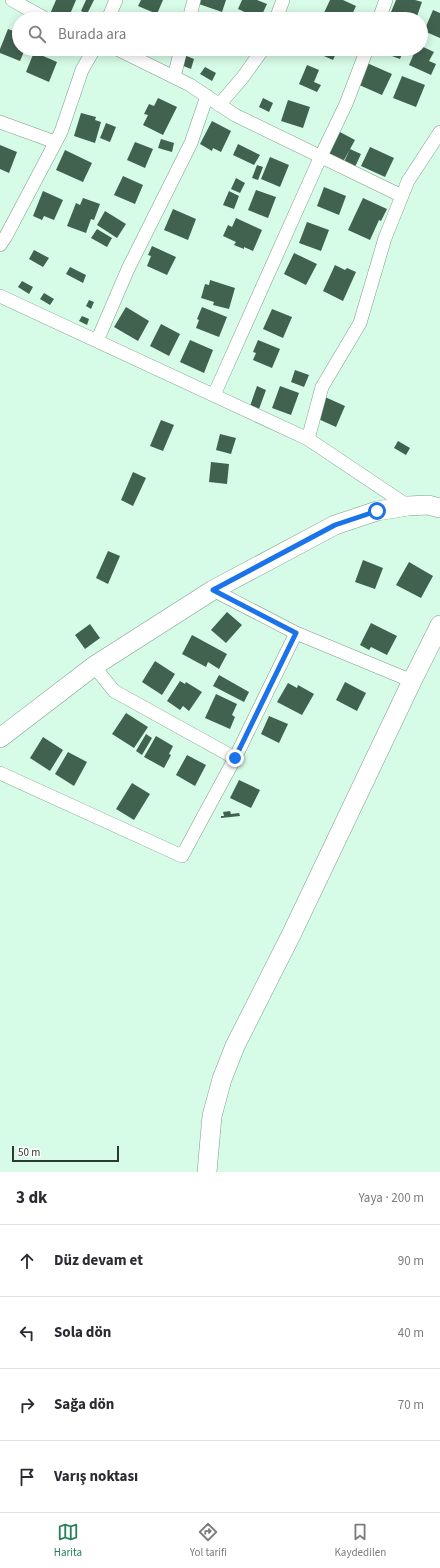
<!DOCTYPE html>
<html lang="tr">
<head>
<meta charset="utf-8">
<style>
	body { margin:0; font-family:"Source Sans 3",sans-serif; background:#f2f2f3; color:#2b2b33 }
	.scale { position:absolute; left:12px; bottom:10px; width:107px; box-sizing:border-box; padding-left:4px; border:2px solid #2b3931; border-top:0; font-size:11px; line-height:14px; white-space:nowrap; color:#2b3931; -webkit-text-stroke:3px #fefefe; paint-order:stroke }
	.stop { position:absolute; width:12px; height:12px; margin:-9px; border:3px solid #1a73e8; border-radius:50%; background:#fff }
	.stop.end { background:#1a73e8; border-color:#fff; box-shadow:0 1px 4px #0008 }
	.list { margin:0; padding:0; list-style:none }
	h2 { display:flex; justify-content:space-between; align-items:center; height:52px; margin:0; padding:0 16px; font-size:17px }
	h2 small { font-size:13px; font-weight:400; color:#7c7c81 }
	.list li { display:grid; grid-template-columns:26px 1fr auto; gap:12px; align-items:center; box-sizing:border-box; height:72px; padding:0 16px; border-top:1px solid #e1e1e2 }
	.list b { display:block; font-size:15px; white-space:nowrap }
	.list em { font-size:13px; font-style:normal; color:#7c7c81 }
	.icon { flex:none; width:22px; height:22px; fill:none; stroke:currentColor; stroke-width:2; stroke-linecap:round; stroke-linejoin:round }
	.map { position:relative; flex:none; width:440px; height:1172px; overflow:hidden }
	.search { position:absolute; background:#fff; box-shadow:0 2px 10px #0003; left:12px; right:12px; top:12px; height:44px; display:flex; align-items:center; gap:10px; box-sizing:border-box; padding:0 14px; border-radius:22px; color:#7c7c81; font-size:15px }
	.sheet { height:340px; background:#fff }
	nav { display:flex; justify-content:space-around; align-items:center; box-sizing:border-box; height:56px; border-top:1px solid #e1e1e2; background:#fff; font-size:11px; color:#7c7c81 }
	nav a { display:grid; justify-items:center; gap:2px }
	nav .on { color:#248259 }
	.map>svg:first-child { display:block }
	.building { fill:#426250 }
	.lines { fill:none; stroke-linecap:round; stroke-linejoin:round }
	.street-casing { stroke:#7d9f8b; stroke-width:14 }
	.secondary-casing { stroke:#7d9f8b; stroke-width:20 }
	.street { stroke:#fff; stroke-width:13 }
	.secondary { stroke:#fff; stroke-width:19 }
	.route { stroke:#1a73e8; stroke-width:5 }
</style>
</head>
<body>
<div class="map">
<svg width="440" height="1172" viewBox="0 0 440 1172">
	<rect width="100%" height="100%" fill="#d6fbe6"/>
	<path class="building" d="M 56,0 L 76,0 L 68,19 L 62,19 L 50,14 Z
		M 86,0 L 94,0 L 87,14 L 81,11 Z
		M 141,0 L 163,0 L 157,14 L 138,6 Z
		M 197,0 L 226,0 L 222,12 L 196,3 Z
		M 242,0 L 257,0 L 267,4 L 260,19 L 238,9 Z
		M 330,0 L 343,0 L 356,6 L 350,19 L 327,19 L 322,17 Z
		M 396,0 L 415,0 L 422,2 L 416,19 L 394,19 L 389,17 Z
		M 433,10 L 440,13 L 440,38 L 424,31 Z
		M 232,14 L 244,19 L 230,19 Z
		M 8,29 L 19,33 L 19,49 L 25,49 L 20,61 L 0,53 L 0,49 Z
		M 421,46 L 434,52 L 429,61 L 436,64 L 431,75 L 409,65 L 416,49 L 421,49 Z
		M 308,49 L 338,49 L 333,60 Z
		M 373,49 L 404,49 L 400,59 Z
		M 34,52 L 57,62 L 49,82 L 26,72 Z
		M 184,55 L 194,59 L 191,69 L 181,65 Z
		M 367,63 L 392,74 L 382,95 L 357,84 Z
		M 307,65 L 319,70 L 314,82 L 321,85 L 317,92 L 299,84 Z
		M 205,67 L 216,73 L 212,81 L 200,74 Z
		M 402,76 L 425,85 L 416,107 L 393,98 Z
		M 158,98 L 177,107 L 163,135 L 143,125 L 148,115 L 144,114 L 149,104 L 154,106 Z
		M 263,98 L 273,103 L 269,112 L 259,107 Z
		M 288,100 L 310,107 L 303,128 L 281,121 Z
		M 81,113 L 96,117 L 95,120 L 101,122 L 95,143 L 74,136 Z
		M 212,121 L 231,131 L 221,152 L 213,148 L 212,151 L 200,144 Z
		M 106,123 L 116,127 L 110,142 L 100,138 Z
		M 338,131 L 355,140 L 343,162 L 327,153 Z
		M 161,139 L 174,143 L 172,152 L 158,148 Z
		M 135,142 L 153,149 L 145,168 L 127,160 Z
		M 238,144 L 260,155 L 254,165 L 233,155 Z
		M 0,145 L 17,152 L 9,173 L 0,169 Z
		M 370,147 L 394,158 L 385,177 L 361,166 Z
		M 350,149 L 361,154 L 355,167 L 344,162 Z
		M 65,150 L 92,163 L 83,182 L 56,170 Z
		M 270,157 L 289,165 L 280,187 L 261,179 Z
		M 257,165 L 263,167 L 258,180 L 252,178 Z
		M 123,176 L 143,185 L 135,204 L 114,195 Z
		M 236,178 L 245,183 L 240,193 L 231,189 Z
		M 324,187 L 346,196 L 339,215 L 317,206 Z
		M 256,190 L 276,197 L 268,218 L 248,210 Z
		M 43,191 L 63,200 L 54,220 L 44,216 L 42,220 L 33,216 Z
		M 229,191 L 239,196 L 234,209 L 223,205 Z
		M 83,198 L 100,204 L 94,220 L 91,219 L 86,233 L 67,226 L 76,203 L 80,205 Z
		M 363,198 L 387,209 L 381,221 L 379,220 L 370,240 L 348,230 Z
		M 173,209 L 196,219 L 188,240 L 164,230 Z
		M 105,211 L 126,224 L 117,238 L 97,225 Z
		M 236,218 L 262,230 L 253,251 L 244,247 L 244,249 L 234,245 L 236,242 L 223,236 L 228,225 L 232,227 Z
		M 307,222 L 329,230 L 321,251 L 299,243 Z
		M 97,229 L 112,238 L 107,247 L 91,238 Z
		M 152,246 L 176,257 L 167,275 L 147,266 L 151,256 L 148,255 Z
		M 34,250 L 49,258 L 43,267 L 29,259 Z
		M 294,253 L 317,264 L 306,285 L 284,274 Z
		M 335,265 L 345,270 L 347,268 L 356,272 L 343,301 L 323,291 Z
		M 70,267 L 86,275 L 83,283 L 66,274 Z
		M 210,280 L 235,288 L 229,309 L 213,305 L 214,302 L 201,298 L 205,284 L 209,285 Z
		M 22,281 L 33,287 L 29,294 L 18,287 Z
		M 44,293 L 54,299 L 50,305 L 40,299 Z
		M 89,300 L 94,302 L 91,309 L 86,306 Z
		M 126,307 L 149,321 L 138,341 L 114,327 Z
		M 202,307 L 227,317 L 219,337 L 196,328 L 199,320 L 197,319 Z
		M 272,309 L 292,317 L 283,338 L 263,329 Z
		M 82,316 L 89,319 L 87,325 L 79,321 Z
		M 161,324 L 180,334 L 169,356 L 150,346 Z
		M 190,340 L 213,350 L 204,373 L 180,362 Z
		M 258,340 L 280,349 L 272,368 L 253,360 L 256,353 L 253,352 Z
		M 295,370 L 309,375 L 304,387 L 291,382 Z
		M 257,386 L 266,390 L 259,409 L 250,406 Z
		M 280,386 L 299,393 L 291,415 L 272,408 Z
		M 325,397 L 345,406 L 336,427 L 316,418 Z
		M 161,420 L 174,425 L 163,451 L 150,446 Z
		M 220,434 L 236,438 L 231,454 L 216,450 Z
		M 398,441 L 410,448 L 406,455 L 394,448 Z
		M 211,462 L 229,464 L 227,484 L 209,482 Z
		M 133,472 L 146,478 L 133,506 L 121,500 Z
		M 108,551 L 120,556 L 108,584 L 96,578 Z
		M 363,560 L 383,568 L 375,589 L 355,582 Z
		M 409,562 L 433,576 L 421,598 L 396,585 Z
		M 227,612 L 242,625 L 226,643 L 211,630 Z
		M 371,623 L 397,636 L 387,655 L 371,647 L 369,650 L 360,645 Z
		M 90,624 L 100,638 L 85,649 L 75,635 Z
		M 192,635 L 227,654 L 219,669 L 208,662 L 206,667 L 182,654 Z
		M 155,661 L 175,674 L 162,695 L 142,682 Z
		M 219,675 L 249,692 L 244,702 L 213,686 Z
		M 180,681 L 185,684 L 186,682 L 202,692 L 189,711 L 183,706 L 180,710 L 167,701 Z
		M 345,682 L 366,693 L 357,711 L 336,700 Z
		M 288,683 L 297,688 L 298,685 L 314,694 L 302,715 L 277,702 Z
		M 216,694 L 237,704 L 232,715 L 235,717 L 230,729 L 205,718 Z
		M 126,713 L 148,727 L 134,748 L 112,734 Z
		M 269,716 L 288,724 L 279,743 L 261,734 Z
		M 146,734 L 152,738 L 142,755 L 136,751 Z
		M 156,736 L 173,746 L 169,754 L 171,755 L 164,768 L 144,757 Z
		M 43,737 L 63,750 L 50,771 L 30,758 Z
		M 68,752 L 87,762 L 74,786 L 55,774 Z
		M 187,755 L 206,765 L 195,786 L 176,775 Z
		M 239,780 L 260,790 L 251,808 L 230,798 Z
		M 132,783 L 150,794 L 134,820 L 116,809 Z
		M 230,811 L 231,814 L 239,813 L 240,816 L 221,818 L 221,816 L 224,816 L 223,812 Z"/>
	<g class="lines">
		<g class="street-casing">
			<path id="street" d="M 12,0 L 46,19
				M 108,19 L 116,0
				M 189,19 L 194,0
				M 276,19 L 283,0
				M 379,19 L 386,0
				M 117,49 L 190,85 L 235,115 L 402,196
				M 174,77 L 181,49
				M 219,105 L 243,77 L 263,49
				M 0,122 L 55,142
				M 0,245 L 6,236 L 61,132 L 82,70 L 94,49
				M 0,296 L 308,439
				M 97,341 L 128,269 L 191,143 L 207,96
				M 214,395 L 321,156 L 346,104 L 367,49
				M 408,506 L 308,439 L 322,387 L 360,323 L 385,238 L 408,181 L 440,132
				M 213,590 L 296,633 L 412,681
				M 94,666 L 114,691 L 235,758
				M 0,773 L 182,856 L 235,758 L 296,633"/>
		</g>
		<g class="secondary-casing">
			<path id="secondary" d="M 0,738 L 94,666 L 213,590 L 335,525 L 377,511 L 408,506 L 428,505 L 440,508
				M 207,1172 L 212,1116 L 222,1079 L 235,1046 L 292,933 L 412,681 L 440,625"/>
		</g>
		<use href="#street" class="street"/>
		<use href="#secondary" class="secondary"/>
	</g>
	<g class="lines">
		<path class="route" d="M 235,758 L 296,633 L 213,590 L 335,525 L 377,511"/>
	</g>
</svg>
<div class="scale">50 m</div>
<div class="stop" style="left:377px;top:511px"></div>
<div class="stop end" style="left:235px;top:758px"></div>
<div class="search"><svg class="icon" aria-label="search" viewBox="0 0 24 24"><circle cx="10" cy="10" r="6"/><path d="M15 15l6 6"/></svg>Burada ara</div>
</div>
<section class="sheet">
<h2>3 dk<small>Yaya · 200 m</small></h2>
<ul class="list">
<li><svg class="icon" aria-label="ahead" viewBox="0 0 24 24"><path d="M12 20V5M6 11l6-6 6 6"/></svg><div><b>Düz devam et</b></div><em>90 m</em></li>
<li><svg class="icon" aria-label="left" viewBox="0 0 24 24"><path d="M17 20v-9H6M10 6l-5 5 5 5"/></svg><div><b>Sola dön</b></div><em>40 m</em></li>
<li><svg class="icon" aria-label="right" viewBox="0 0 24 24"><path d="M7 20v-9h11M14 6l5 5-5 5"/></svg><div><b>Sağa dön</b></div><em>70 m</em></li>
<li><svg class="icon" aria-label="arrive" viewBox="0 0 24 24"><path d="M6 21V4h12l-3 4 3 4H6"/></svg><div><b>Varış noktası</b></div></li>
</ul>
</section>
<nav>
<a class="on"><svg class="icon" aria-label="map" viewBox="0 0 24 24"><path d="M3 6l6-2 6 2 6-2v14l-6 2-6-2-6 2zM9 4v14M15 6v14"/></svg>Harita</a>
<a><svg class="icon" aria-label="directions" viewBox="0 0 24 24"><path d="M12 3l9 9-9 9-9-9zM9 14v-3h6M13 9l2 2-2 2"/></svg>Yol tarifi</a>
<a><svg class="icon" aria-label="saved" viewBox="0 0 24 24"><path d="M7 4h10v16l-5-4-5 4z"/></svg>Kaydedilen</a>
</nav>
</body>
</html>
